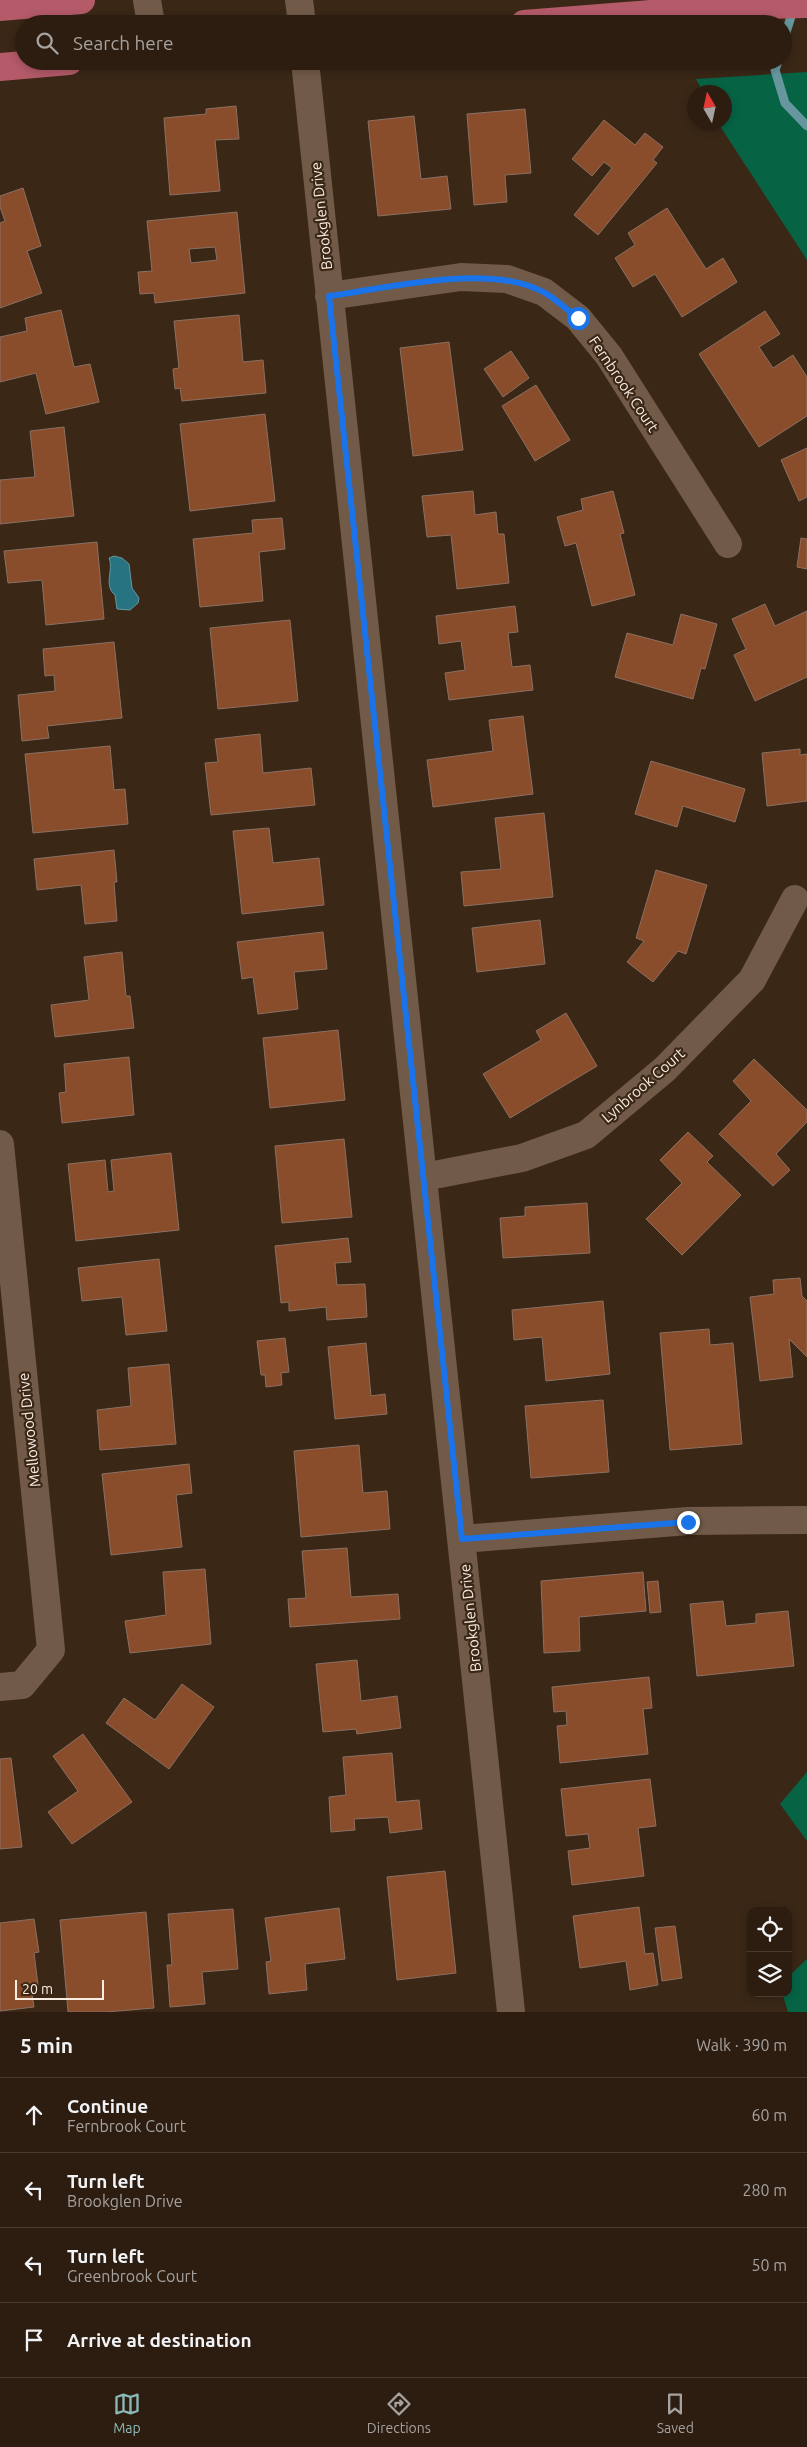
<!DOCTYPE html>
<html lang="en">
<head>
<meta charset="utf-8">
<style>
	body { margin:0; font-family:Ubuntu,sans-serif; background:#342619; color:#f1f3f6 }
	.controls { position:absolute; right:15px; bottom:15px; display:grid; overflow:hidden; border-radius:10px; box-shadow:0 2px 8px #0003 }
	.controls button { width:45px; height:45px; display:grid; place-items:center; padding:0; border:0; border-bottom:1px solid #483b30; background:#2c1d10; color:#f1f3f6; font:25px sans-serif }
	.compass { position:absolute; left:687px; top:85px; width:45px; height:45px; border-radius:50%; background:#2c1d10; box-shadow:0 2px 8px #0003; rotate:351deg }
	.scale { position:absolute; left:15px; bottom:12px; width:89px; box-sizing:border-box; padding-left:5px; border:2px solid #f9ece1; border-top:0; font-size:14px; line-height:18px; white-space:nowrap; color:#f9ece1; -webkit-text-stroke:4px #3a2716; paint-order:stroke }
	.stop { position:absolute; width:15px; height:15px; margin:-11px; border:4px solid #1a73e8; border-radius:50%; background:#fff }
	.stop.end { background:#1a73e8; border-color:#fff; box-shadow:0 1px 5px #0008 }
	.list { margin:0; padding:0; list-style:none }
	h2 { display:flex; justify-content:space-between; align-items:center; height:65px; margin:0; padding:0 20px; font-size:21px }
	h2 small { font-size:16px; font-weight:400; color:#a6a29f }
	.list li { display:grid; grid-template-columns:32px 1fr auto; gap:15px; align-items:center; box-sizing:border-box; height:75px; padding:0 20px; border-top:1px solid #483b30 }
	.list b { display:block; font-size:19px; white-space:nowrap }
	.list p { margin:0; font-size:16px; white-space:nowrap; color:#a6a29f }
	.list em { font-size:16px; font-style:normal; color:#a6a29f }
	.icon { flex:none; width:28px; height:28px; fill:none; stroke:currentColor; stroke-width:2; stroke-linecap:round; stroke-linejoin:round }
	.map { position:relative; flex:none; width:807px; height:2012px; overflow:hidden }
	.search { position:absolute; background:#2c1d10; box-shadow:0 2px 8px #0003; left:15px; right:15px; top:15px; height:55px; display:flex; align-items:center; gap:12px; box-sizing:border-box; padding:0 18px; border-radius:28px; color:#a6a29f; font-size:19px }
	.sheet { height:365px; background:#2c1d10 }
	nav { display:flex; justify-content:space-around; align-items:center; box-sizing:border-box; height:70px; border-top:1px solid #483b30; background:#2c1d10; font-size:14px; color:#a6a29f }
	nav a { display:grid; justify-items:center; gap:2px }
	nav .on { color:#8bbbb9 }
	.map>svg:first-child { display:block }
	.forest { fill:#066445 }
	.water { fill:#277382; stroke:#66979e }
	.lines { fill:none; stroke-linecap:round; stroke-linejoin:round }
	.stream { stroke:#66979e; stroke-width:9 }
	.building { fill:#8a4d2c; stroke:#8b7062; fill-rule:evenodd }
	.minor { stroke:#715a48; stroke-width:28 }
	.primary { stroke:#b45a69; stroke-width:28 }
	.route { stroke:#1a73e8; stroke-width:6 }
	.labels { text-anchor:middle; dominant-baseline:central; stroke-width:4.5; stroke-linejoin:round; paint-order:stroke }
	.street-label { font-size:15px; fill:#f9ece1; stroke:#3a2716 }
</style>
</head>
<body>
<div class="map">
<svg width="807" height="2012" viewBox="0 0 807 2012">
	<rect width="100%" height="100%" fill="#3a2716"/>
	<path class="forest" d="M 807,72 L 807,260 L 718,123 L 724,122 L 724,92 L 703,92 L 696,79 Z
		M 807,1772 L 807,1841 L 780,1804 Z
		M 807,1959 L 807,2012 L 788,2012 L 782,1993 L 788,1993 L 788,1977 Z"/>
	<path class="water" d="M 114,556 L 122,558 L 129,564 L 132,588 L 139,598 L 138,603 L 130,610 L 117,609 L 115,595 C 103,585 114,570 109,558 Z"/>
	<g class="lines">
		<path class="stream" d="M 783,42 L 794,7
			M 778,61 L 775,70 L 785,103 L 807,126"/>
	</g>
	<path class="building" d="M 236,106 L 239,139 L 215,140 L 220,191 L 170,195 L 164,118 L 206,114 L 206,109 Z
		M 525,109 L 531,173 L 505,175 L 507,202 L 474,205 L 467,114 Z
		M 414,116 L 421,179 L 447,176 L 451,209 L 378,216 L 368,121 Z
		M 604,120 L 635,145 L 645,133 L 663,147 L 653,160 L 657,163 L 598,235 L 574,215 L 612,168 L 604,162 L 592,176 L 572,159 Z
		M 23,188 L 41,246 L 27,251 L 42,293 L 0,308 L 0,223 L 5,221 L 0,207 L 0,196 Z
		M 667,208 L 706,269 L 723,258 L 737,282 L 682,317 L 655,274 L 633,287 L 615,258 L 635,245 L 628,233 Z
		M 237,212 L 245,293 L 155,303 L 154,293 L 140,294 L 138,272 L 152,271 L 147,221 ZM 215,247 L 217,260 L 191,263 L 189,249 Z
		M 61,310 L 74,367 L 90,364 L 99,402 L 46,414 L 36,373 L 0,382 L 0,337 L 27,331 L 25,318 Z
		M 765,311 L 780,334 L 759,347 L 773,368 L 793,355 L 807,377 L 807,416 L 759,447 L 699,354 Z
		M 239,315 L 243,362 L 263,360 L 266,393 L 182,401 L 180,388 L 175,389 L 173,369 L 179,368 L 174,321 Z
		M 449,342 L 463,450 L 413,456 L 400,348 Z
		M 511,351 L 529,378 L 503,397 L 484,369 Z
		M 536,385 L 570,440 L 535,461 L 502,406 Z
		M 265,414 L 275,501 L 190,511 L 180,424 Z
		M 64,427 L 74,516 L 0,524 L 0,480 L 35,477 L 30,431 Z
		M 807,448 L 807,497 L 799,501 L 781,460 Z
		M 473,491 L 475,515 L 496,512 L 498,534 L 504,534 L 509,583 L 457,589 L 451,535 L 427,537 L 422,496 Z
		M 613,491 L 624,533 L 620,534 L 635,595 L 592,606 L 576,543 L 565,546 L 557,517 L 583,510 L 581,499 Z
		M 282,518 L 285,549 L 259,552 L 263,601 L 200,607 L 193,539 L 253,533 L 252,520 Z
		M 801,538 L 807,539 L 807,569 L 797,567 Z
		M 97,542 L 104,619 L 46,625 L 42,580 L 8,583 L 4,551 Z
		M 765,604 L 775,626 L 807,611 L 807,677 L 755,701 L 734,655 L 746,649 L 732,619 Z
		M 515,606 L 518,632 L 508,633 L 512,667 L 530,665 L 533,690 L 449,700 L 445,673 L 465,670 L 461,641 L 439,644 L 436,616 Z
		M 681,614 L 717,624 L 705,669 L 701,668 L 693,699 L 615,677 L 627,633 L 673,645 Z
		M 290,620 L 298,701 L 218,709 L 210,628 Z
		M 114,642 L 122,718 L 47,726 L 49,738 L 22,741 L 18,695 L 55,691 L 54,675 L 45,676 L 43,649 Z
		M 523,716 L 533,794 L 433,807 L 427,760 L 493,751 L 489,720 Z
		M 260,734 L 263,773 L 311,768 L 315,805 L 211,815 L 205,763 L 218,762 L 215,739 Z
		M 110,746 L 114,790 L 125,789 L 128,824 L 33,833 L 25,754 Z
		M 800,749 L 800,755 L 807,754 L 807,801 L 767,806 L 762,753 Z
		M 651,761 L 745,789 L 735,822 L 683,806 L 677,827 L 635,814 Z
		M 544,813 L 553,897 L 464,906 L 461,872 L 501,869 L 495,818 Z
		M 269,828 L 273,863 L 319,858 L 324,905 L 242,914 L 233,831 Z
		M 114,850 L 117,882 L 114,882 L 117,921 L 85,924 L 81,885 L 37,890 L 34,859 Z
		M 656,870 L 707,885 L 686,954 L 678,951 L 653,982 L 627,962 L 644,941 L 636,938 Z
		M 540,920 L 545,964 L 477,972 L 472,928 Z
		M 323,932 L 327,969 L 294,972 L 298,1009 L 258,1014 L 253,977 L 242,979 L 237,942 Z
		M 122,952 L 126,996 L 130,996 L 134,1028 L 55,1037 L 51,1005 L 89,1000 L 84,957 Z
		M 566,1013 L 597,1066 L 510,1118 L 483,1074 L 541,1040 L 536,1031 Z
		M 338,1030 L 345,1100 L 270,1108 L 263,1038 Z
		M 129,1057 L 134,1115 L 62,1123 L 59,1093 L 66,1092 L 64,1064 Z
		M 754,1059 L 807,1110 L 807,1122 L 776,1154 L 790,1170 L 773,1186 L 719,1134 L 751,1101 L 733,1081 Z
		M 688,1132 L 713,1156 L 707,1162 L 741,1195 L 682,1255 L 646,1219 L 682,1183 L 660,1160 Z
		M 344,1139 L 352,1217 L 282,1223 L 275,1146 Z
		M 171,1153 L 179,1230 L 76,1241 L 68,1164 L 105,1160 L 108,1192 L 114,1191 L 111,1160 Z
		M 587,1203 L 590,1253 L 503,1258 L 500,1218 L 525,1216 L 525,1207 Z
		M 348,1238 L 351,1262 L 335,1263 L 337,1285 L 365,1284 L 367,1317 L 327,1320 L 326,1307 L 289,1311 L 289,1302 L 281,1303 L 275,1246 Z
		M 159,1259 L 167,1331 L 126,1335 L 122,1297 L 82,1301 L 78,1268 Z
		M 800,1278 L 802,1296 L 807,1301 L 807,1357 L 789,1339 L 793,1377 L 760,1381 L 750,1297 L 774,1294 L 773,1280 Z
		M 603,1301 L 610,1374 L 546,1381 L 542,1337 L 514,1340 L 512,1310 Z
		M 709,1329 L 710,1345 L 733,1343 L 742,1444 L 670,1450 L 660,1333 Z
		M 285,1338 L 289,1372 L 281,1373 L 282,1385 L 266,1387 L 265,1375 L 261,1375 L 257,1341 Z
		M 366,1343 L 371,1396 L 385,1394 L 387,1414 L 335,1419 L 328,1347 Z
		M 169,1364 L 176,1444 L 100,1450 L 97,1410 L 131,1406 L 128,1368 Z
		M 603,1400 L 609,1472 L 531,1478 L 525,1406 Z
		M 359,1445 L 363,1493 L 387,1491 L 390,1529 L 301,1537 L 294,1451 Z
		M 189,1464 L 192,1493 L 176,1495 L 182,1547 L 111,1555 L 102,1474 Z
		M 347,1548 L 351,1597 L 398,1594 L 400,1619 L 290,1627 L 288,1599 L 306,1598 L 302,1551 Z
		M 205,1569 L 211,1644 L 130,1653 L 125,1621 L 166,1615 L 163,1572 Z
		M 643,1572 L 646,1611 L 579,1617 L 580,1651 L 544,1653 L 541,1581 Z
		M 658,1581 L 661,1612 L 650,1613 L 647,1582 Z
		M 723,1601 L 726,1626 L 756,1623 L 756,1614 L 788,1611 L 794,1666 L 697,1676 L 690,1604 Z
		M 357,1660 L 361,1701 L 397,1696 L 401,1728 L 357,1734 L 356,1729 L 323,1732 L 316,1664 Z
		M 649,1677 L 652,1708 L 643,1709 L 648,1754 L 560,1763 L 557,1726 L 567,1725 L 566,1711 L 554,1712 L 552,1687 Z
		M 182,1684 L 214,1707 L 169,1769 L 106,1723 L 124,1698 L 155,1720 Z
		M 83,1734 L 132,1802 L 72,1844 L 48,1812 L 78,1791 L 53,1756 Z
		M 392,1753 L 396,1802 L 419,1800 L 422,1829 L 390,1833 L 388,1817 L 354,1819 L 355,1830 L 331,1832 L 329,1797 L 346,1795 L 343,1757 Z
		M 11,1758 L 22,1847 L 0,1849 L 0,1759 Z
		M 650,1779 L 656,1826 L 638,1828 L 644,1876 L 572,1885 L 568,1851 L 590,1848 L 588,1834 L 566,1836 L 561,1789 Z
		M 445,1871 L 456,1973 L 397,1980 L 387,1877 Z
		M 639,1907 L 645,1954 L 653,1953 L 658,1985 L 630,1990 L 626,1961 L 580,1968 L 573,1916 Z
		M 339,1908 L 345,1959 L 305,1964 L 307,1990 L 269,1994 L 266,1962 L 271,1961 L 265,1918 Z
		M 233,1909 L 238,1969 L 202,1972 L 205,2004 L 170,2007 L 167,1965 L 172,1965 L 168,1914 Z
		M 146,1912 L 154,2008 L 106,2012 L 68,2012 L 60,1920 Z
		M 34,1919 L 39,1952 L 34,1953 L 38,1985 L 31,1986 L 34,2007 L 0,2011 L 0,1923 Z
		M 675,1926 L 682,1978 L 662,1981 L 655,1928 Z"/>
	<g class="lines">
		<path class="minor" d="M 147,0 L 151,24
			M 299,0 L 302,24
			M 305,61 L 511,2012
			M 329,296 L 461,277 L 507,279 L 544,292 L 578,318 L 609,356 L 728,544
			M 0,1144 L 51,1650 L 22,1685 L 0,1687
			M 424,1177 L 522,1158 L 586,1135 L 665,1069 L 752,980 L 795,899
			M 462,1539 L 688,1521 L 804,1520"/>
		<path class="primary" d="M 0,7 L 81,0
			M 524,24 L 764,5 L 807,4
			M 0,67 L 69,61"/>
	</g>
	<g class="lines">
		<path class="route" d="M 578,318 C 567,310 556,299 545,293 C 492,262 388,288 329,296 L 462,1539 L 688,1522"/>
	</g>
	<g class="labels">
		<g class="street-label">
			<text transform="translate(321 216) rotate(-96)">Brookglen Drive</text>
			<text transform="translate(624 384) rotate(56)">Fernbrook Court</text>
			<text transform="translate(643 1085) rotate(-41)">Lynbrook Court</text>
			<text transform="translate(29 1430) rotate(-96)">Mellowood Drive</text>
			<text transform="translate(470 1618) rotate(-96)">Brookglen Drive</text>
		</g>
	</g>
</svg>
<div class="controls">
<button><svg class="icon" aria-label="locate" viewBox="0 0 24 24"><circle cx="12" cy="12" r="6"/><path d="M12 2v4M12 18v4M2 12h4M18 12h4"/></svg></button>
<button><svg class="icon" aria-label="layers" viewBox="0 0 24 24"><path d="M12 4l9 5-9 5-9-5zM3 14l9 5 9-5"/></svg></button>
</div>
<svg class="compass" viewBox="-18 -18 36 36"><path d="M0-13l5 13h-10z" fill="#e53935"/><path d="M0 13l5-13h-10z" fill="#a6a29f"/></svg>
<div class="scale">20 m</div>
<div class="stop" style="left:578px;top:318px"></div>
<div class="stop end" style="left:688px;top:1522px"></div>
<div class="search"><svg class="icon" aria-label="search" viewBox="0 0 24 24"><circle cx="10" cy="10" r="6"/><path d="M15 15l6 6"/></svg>Search here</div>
</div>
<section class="sheet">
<h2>5 min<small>Walk · 390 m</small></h2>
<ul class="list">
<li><svg class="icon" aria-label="ahead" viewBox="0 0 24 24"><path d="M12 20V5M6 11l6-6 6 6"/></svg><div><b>Continue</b><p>Fernbrook Court</p></div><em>60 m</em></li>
<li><svg class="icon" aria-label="left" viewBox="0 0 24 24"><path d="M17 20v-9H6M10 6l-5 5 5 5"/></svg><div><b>Turn left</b><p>Brookglen Drive</p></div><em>280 m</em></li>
<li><svg class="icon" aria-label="left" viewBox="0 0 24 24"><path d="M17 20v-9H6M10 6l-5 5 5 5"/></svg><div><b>Turn left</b><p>Greenbrook Court</p></div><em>50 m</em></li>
<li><svg class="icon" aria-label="arrive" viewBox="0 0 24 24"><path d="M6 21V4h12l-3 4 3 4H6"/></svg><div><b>Arrive at destination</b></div></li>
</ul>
</section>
<nav>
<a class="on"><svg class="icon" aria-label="map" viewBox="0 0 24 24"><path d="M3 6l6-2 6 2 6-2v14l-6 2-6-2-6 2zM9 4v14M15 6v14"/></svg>Map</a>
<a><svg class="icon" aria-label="directions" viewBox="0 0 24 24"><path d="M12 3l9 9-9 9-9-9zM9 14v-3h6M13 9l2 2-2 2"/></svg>Directions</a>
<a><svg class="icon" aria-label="saved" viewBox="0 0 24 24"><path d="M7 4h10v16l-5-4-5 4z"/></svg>Saved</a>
</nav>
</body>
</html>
